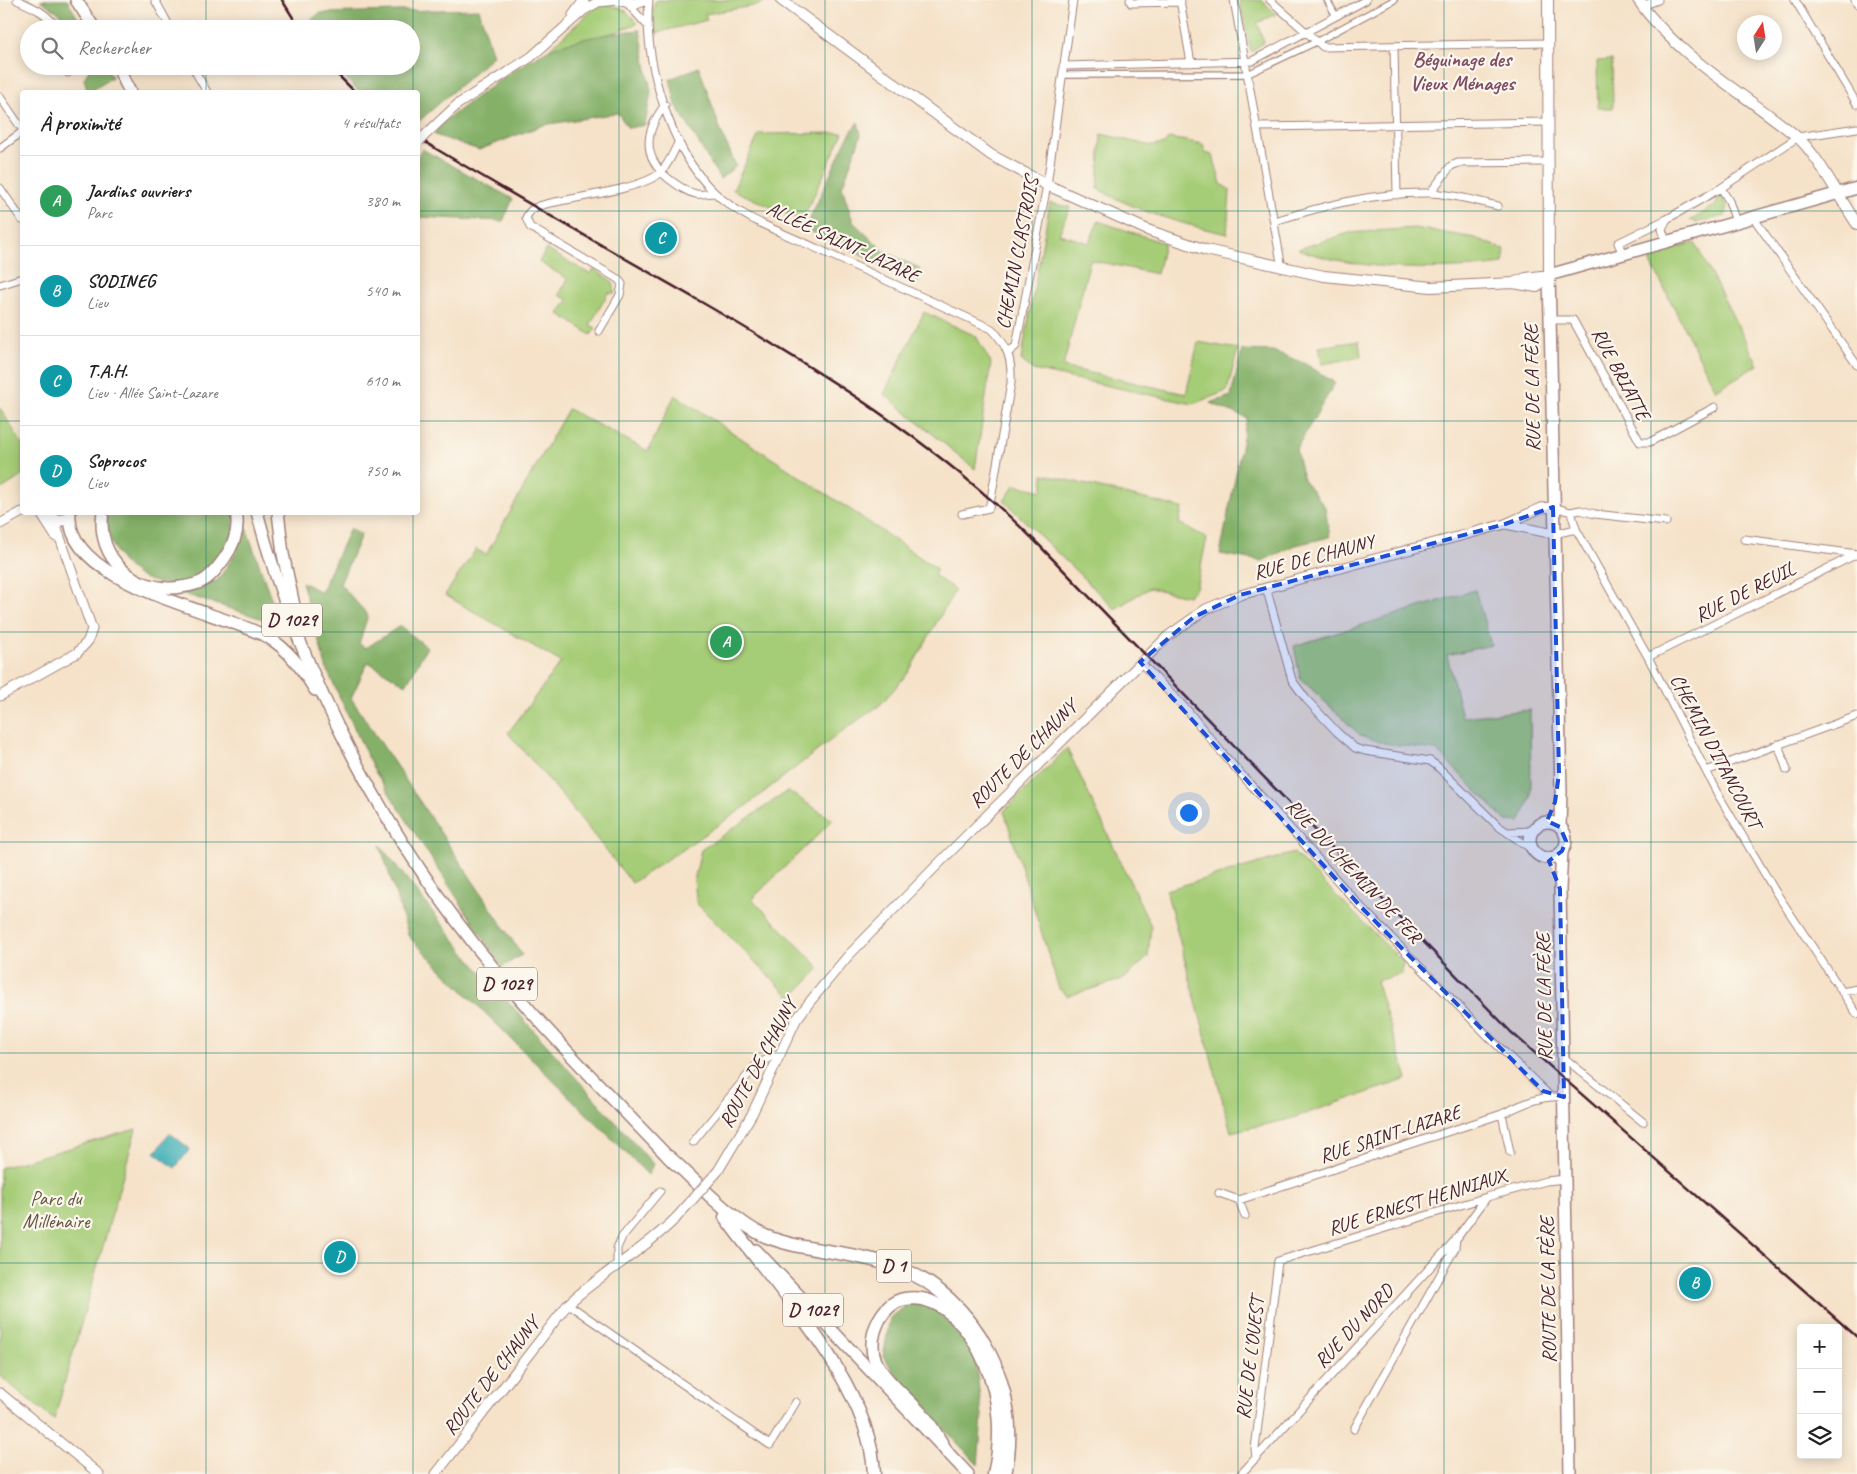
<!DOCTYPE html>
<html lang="fr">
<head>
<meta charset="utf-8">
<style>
	body { margin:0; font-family:Caveat,sans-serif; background:#f6f6f6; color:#222 }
	.controls { position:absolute; right:15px; bottom:15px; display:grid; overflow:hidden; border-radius:5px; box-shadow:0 2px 12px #0003 }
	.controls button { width:45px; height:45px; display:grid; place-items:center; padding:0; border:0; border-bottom:1px solid #e0e0e0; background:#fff; color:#222; font:25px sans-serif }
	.compass { position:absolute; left:1737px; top:15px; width:45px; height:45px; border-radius:50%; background:#fff; box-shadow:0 2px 12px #0003; rotate:12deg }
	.you { position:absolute; left:1188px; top:812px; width:18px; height:18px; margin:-12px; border:4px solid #fff; border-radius:50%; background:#1a73e8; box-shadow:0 0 0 8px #1a73e833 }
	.badge { display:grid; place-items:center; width:32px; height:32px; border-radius:50%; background:#ea580c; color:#fff; font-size:16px; font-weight:700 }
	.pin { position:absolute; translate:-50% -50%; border:2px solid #fff; box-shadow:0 1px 5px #0006 }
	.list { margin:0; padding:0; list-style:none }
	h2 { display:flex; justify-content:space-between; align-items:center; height:65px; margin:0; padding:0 20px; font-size:21px }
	h2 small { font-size:16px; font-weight:400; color:#767676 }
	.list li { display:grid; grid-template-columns:32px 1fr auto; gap:15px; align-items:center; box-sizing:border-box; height:90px; padding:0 20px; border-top:1px solid #e0e0e0 }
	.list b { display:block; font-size:19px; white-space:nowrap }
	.list p { margin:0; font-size:16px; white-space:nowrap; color:#767676 }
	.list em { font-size:16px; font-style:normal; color:#767676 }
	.icon { flex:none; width:28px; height:28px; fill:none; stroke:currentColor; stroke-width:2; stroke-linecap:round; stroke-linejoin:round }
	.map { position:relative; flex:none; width:1857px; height:1474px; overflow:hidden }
	.search { position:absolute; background:#fff; box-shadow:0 2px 12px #0003; left:20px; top:20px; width:400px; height:55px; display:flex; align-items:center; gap:12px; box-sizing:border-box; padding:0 18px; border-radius:28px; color:#767676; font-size:19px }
	.panel { position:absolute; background:#fff; box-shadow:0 2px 12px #0003; left:20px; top:90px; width:400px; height:425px; border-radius:5px }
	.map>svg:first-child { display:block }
	.green { fill:#a5cc76; stroke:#787650 }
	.forest { fill:#84b067; stroke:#676849 }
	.water { fill:#3daeb6; stroke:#446670 }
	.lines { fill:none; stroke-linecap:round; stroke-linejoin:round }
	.pedestrian-casing { stroke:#a0807a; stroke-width:8 }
	.minor-casing { stroke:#a0807a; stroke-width:9 }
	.tertiary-casing { stroke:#a0807a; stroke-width:11 }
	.secondary-casing { stroke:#a0807a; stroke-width:12 }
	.primary-casing { stroke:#a0807a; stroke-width:14 }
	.trunk-casing { stroke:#a0807a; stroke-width:15 }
	.pedestrian { stroke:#fff; stroke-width:5.5 }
	.minor { stroke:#fff; stroke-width:7 }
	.tertiary { stroke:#fff; stroke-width:9 }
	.secondary { stroke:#fff; stroke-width:10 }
	.primary { stroke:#fff; stroke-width:11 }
	.trunk { stroke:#fff; stroke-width:12 }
	.rail { stroke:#4a1f2b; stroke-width:2.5 }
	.tertiary-bridge-casing { stroke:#a0807a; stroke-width:11; stroke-linecap:butt }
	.tertiary-bridge { stroke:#fff; stroke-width:9 }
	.marked { fill:#1d4ed8; fill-opacity:0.2; stroke:#1d4ed8; stroke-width:4; stroke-dasharray:10 6; stroke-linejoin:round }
	.grid { fill:none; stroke:#0f766e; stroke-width:1; stroke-opacity:0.55 }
	.labels { text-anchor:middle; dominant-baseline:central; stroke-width:4.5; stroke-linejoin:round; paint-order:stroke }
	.shield { fill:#fbf7ec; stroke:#7f6065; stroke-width:1 }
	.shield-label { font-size:19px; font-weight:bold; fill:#4a1f2b }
	.street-label { font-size:20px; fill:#4a1f2b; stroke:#fbf7ec }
	.park-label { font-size:20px; fill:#655342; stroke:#fbf7ec }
	.neighbourhood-label { font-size:21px; font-weight:bold; fill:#814c65; stroke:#fbf7ec }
</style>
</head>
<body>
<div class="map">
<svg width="1857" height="1474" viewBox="0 0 1857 1474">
	<rect width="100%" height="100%" fill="#fbf7ec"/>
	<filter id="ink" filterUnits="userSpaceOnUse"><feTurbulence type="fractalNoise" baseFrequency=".02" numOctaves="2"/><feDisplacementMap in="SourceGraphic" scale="10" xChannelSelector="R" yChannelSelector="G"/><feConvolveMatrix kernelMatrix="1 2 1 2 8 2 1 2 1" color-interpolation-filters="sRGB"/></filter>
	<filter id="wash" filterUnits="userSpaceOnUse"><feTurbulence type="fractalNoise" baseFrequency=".0096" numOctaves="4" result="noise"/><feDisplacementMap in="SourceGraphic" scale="20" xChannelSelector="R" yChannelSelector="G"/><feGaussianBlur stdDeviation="1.12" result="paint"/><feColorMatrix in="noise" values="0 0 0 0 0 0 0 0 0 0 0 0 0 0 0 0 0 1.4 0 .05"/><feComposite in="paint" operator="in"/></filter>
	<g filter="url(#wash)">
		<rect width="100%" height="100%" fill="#f5e2c9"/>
		<path class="green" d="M 656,0 L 764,0 L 765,1 L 759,5 L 705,14 L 707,20 L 656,33 L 652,12 Z
			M 1239,0 L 1262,0 L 1276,14 L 1257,23 L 1264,42 L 1251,52 Z
			M 608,4 L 626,11 L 638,23 L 616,32 L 548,50 L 598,5 Z
			M 1612,60 L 1613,108 L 1598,108 L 1597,61 Z
			M 843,133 L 802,221 L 733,190 L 759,134 Z
			M 1101,134 L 1152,146 L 1164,144 L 1169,138 L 1203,144 L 1205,153 L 1213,155 L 1221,184 L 1230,190 L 1227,234 C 1182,224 1138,212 1098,189 Z
			M 1718,196 L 1722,197 L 1728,208 L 1725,216 L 1695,223 L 1694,220 L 1690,221 L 1716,205 Z
			M 1050,203 L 1070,207 L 1059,234 L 1089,243 L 1098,221 L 1164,243 L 1157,274 L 1090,260 L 1063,367 L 1186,394 L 1198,342 L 1238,349 L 1227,391 L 1193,404 L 1033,370 L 1021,360 Z
			M 1415,228 L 1475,238 L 1505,250 L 1503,264 C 1444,272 1354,271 1298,249 L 1349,233 Z
			M 1695,243 L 1758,365 L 1716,390 L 1647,255 Z
			M 546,249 L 590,274 L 593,270 L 596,270 L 613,282 L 615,293 L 608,293 L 590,325 L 596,328 L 591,335 L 559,314 L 568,300 L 559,295 L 568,279 L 539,262 Z
			M 924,312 L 976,336 L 991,363 L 975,469 L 884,394 Z
			M 1359,341 L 1361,357 L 1322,364 L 1319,347 Z
			M 675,395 L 851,510 L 937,569 L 934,575 L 955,590 L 908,673 L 880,705 L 844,730 L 742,809 L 632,883 L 561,794 L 508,733 L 561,662 L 445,595 L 476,549 L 486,555 L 568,409 L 648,451 Z
			M 0,408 L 22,444 L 22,476 L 0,490 Z
			M 1043,474 L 1182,508 L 1179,523 L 1207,538 L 1196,588 L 1188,596 L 1149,588 L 1115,609 L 1004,501 L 1015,485 L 1043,491 Z
			M 1475,590 L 1491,645 L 1447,655 L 1462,717 L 1530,710 L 1531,797 L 1520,822 L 1506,821 L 1436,750 L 1383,743 L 1360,735 L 1300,678 L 1294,646 Z
			M 1067,748 L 1151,926 L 1148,957 L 1124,979 L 1068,996 L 1059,989 L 1004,811 Z
			M 788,791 L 833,820 L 752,899 L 820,968 L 791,998 L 697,904 L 694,881 L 701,850 Z
			M 1294,853 L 1403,962 L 1401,974 L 1376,981 L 1407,1079 L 1290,1119 L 1231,1132 L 1166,890 Z
			M 136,1129 L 54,1420 L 0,1376 L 0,1168 Z"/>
		<path class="forest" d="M 40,0 L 67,0 L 84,29 L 71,29 L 58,12 Z
			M 479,9 L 493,56 L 418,122 L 418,92 L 359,92 L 333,66 L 411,66 L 411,29 L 305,29 L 303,26 L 320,13 Z
			M 640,30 L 651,92 L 645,125 L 628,128 L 618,113 L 543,125 L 479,150 L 435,135 L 438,126 C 473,100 508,71 546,51 C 566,40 617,32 640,30 Z
			M 91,66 L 106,66 L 112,77 L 88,92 L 84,79 Z
			M 699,67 L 720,129 L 736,166 L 720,179 L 676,105 L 670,79 Z
			M 858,122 L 861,135 L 842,187 L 853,222 L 884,251 L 919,268 L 919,282 L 805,229 L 846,140 Z
			M 422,149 L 513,199 L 503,221 L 418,217 L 418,155 Z
			M 1242,350 L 1273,351 L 1306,364 L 1335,383 L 1296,449 L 1303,479 L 1325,507 L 1330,537 L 1296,545 L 1262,561 L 1220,554 L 1247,418 L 1210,403 L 1231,396 Z
			M 106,513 L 235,513 C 234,606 109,609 106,513 Z
			M 244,522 L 271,598 L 271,614 L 266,620 L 181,593 L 218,580 L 237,551 Z
			M 350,528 L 361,535 L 340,584 L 368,615 L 359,644 L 366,648 L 400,626 L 427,647 L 406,685 L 368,662 L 351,698 L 522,955 L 502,967 L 374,770 L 327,670 L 302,582 L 321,592 Z
			M 380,845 L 468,957 L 653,1164 L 648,1175 L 409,937 Z
			M 911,1302 L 936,1309 L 974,1347 L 982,1416 L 978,1465 L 910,1392 L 883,1357 L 890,1318 Z"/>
		<path class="water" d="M 170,1133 L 190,1149 L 175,1168 L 155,1153 Z"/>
	</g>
	<g filter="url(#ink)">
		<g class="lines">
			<g class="pedestrian-casing">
				<path id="pedestrian" d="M 1327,0 L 1336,16
					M 1062,75 L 1248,74 L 1316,42 L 1394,0"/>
			</g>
			<g class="minor-casing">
				<path id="minor" d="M 17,0 C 35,8 47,13 58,29
					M 155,0 L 171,29
					M 649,0 C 643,60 670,150 714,192 C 743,220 784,233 820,250 C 877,276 935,303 992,329 C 1008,346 1012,360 1011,383 L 991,499 L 989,508 L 962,514
					M 1130,0 L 1131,3 L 1181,2
					M 1180,0 L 1191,63
					M 1234,0 L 1282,268
					M 1270,0 L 1323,47 L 1548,43
					M 1795,0 L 1857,104
					M 1855,0 L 1857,4
					M 627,3 L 646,24
					M 1642,6 L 1658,0
					M 1394,46 L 1397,195
					M 192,66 L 207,92
					M 1063,66 L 1252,61 L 1366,0
					M 68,73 L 69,66
					M 0,97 L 22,129
					M 665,105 C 645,131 641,156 669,179 C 677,185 686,192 696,194 C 702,195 709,193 715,193
					M 1258,127 L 1548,122
					M 0,148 L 22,132
					M 0,188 L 22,220
					M 1721,188 L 1729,201 L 1736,222
					M 1430,193 L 1451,166 L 1458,163 L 1548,162
					M 1753,217 L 1857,365
					M 1275,221 C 1325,205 1377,192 1430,193 C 1453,194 1476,201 1498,206
					M 1666,242 L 1662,229 L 1667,219 L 1721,188 L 1798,137 L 1857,128
					M 1623,254 L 1618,243 L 1667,219
					M 0,285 L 22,278
					M 1549,320 L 1573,320 L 1640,442 L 1650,442 L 1715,407
					M 599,331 L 620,295 L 622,284 L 618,279 L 530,227 L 526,218 C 530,208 536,207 546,204 C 571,198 645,189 661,172 C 669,164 674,151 679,141
					M 1009,352 L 1016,346 L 1047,185 L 1073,0
					M 1553,507 L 1571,512 L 1576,529 L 1648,657 L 1716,791 L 1775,891 L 1857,1014
					M 1571,512 L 1580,510 L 1595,514 L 1666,522
					M 1554,534 L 1576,529
					M 1744,539 L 1857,554
					M 1266,587 L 1292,680 L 1306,699 L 1337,732 L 1355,748 L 1365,751 L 1430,761 L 1437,766 L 1498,826 L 1533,850
					M 1648,657 L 1857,554
					M 1140,662 L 1188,711 L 1223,754 L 1362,908 L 1495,1043 L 1550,1096
					M 1778,744 L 1787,770
					M 1706,771 L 1857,716
					M 1508,832 L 1532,831
					M 1842,992 L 1857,989
					M 1563,1057 L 1643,1122
					M 1502,1114 L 1510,1152
					M 693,1142 L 756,1065 L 779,1053
					M 1219,1193 L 1239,1200 L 1245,1216
					M 1239,1200 L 1502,1114 C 1522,1104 1541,1095 1564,1097
					M 617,1265 L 617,1248 L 622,1237 L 660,1191
					M 568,1304 L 770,1445 L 796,1402
					M 1354,1429 L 1455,1248 L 1456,1238
					M 1256,1458 L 1255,1449 L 1278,1261 L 1487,1197 L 1546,1181 L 1566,1179
					M 1241,1474 L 1457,1238 L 1487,1197"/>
			</g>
			<g class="tertiary-casing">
				<path id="tertiary" d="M 573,15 L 584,0
					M 423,137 L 458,104 L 531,57 L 584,10 L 598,2 L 619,0
					M 40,512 L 56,537
					M 0,524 L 22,512
					M 1506,524 L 1554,534
					M 0,696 L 77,653 L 88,641 L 92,629 L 51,512
					M 718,1171 L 752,1114 L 796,1020 L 812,999 L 848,956 L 945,857 L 1168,636 L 1206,609 L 1240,595 L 1505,524 L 1541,508 L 1553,507
					M 0,1393 L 99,1474
					M 436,1474 L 568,1304 C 602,1273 643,1251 676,1218"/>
			</g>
			<g class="secondary-casing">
				<path id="secondary" d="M 619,0 L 635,4 L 645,0
					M 781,0 L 991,155 L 1047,185 L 1150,231 L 1206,250 L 1324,276 L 1431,287 L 1513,283 L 1537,287 L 1549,275
					M 1548,0 L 1549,275
					M 1638,0 C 1678,58 1743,92 1796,136 C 1817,153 1841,201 1857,224
					M 1513,283 L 1526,278 L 1549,275"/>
			</g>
			<g class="primary-casing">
				<path id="primary" d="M 76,0 L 95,29
					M 117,66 L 130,92
					M 70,512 C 63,585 222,611 267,637 C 288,648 303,670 315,690
					M 103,512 C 95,559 137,594 181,587 C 189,586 199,584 206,579 C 213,574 219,566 224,559 C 234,545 240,530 236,512
					M 257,512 C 301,678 386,839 496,971 C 552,1038 614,1100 675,1164
					M 278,512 L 283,554 L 296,615
					M 55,521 L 70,519
					M1530 840a18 18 0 1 1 36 0a18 18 0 1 1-36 0Z
					M 1560,827 L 1561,792 L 1549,275 L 1857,188
					M 1562,851 L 1560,889 L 1570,1474
					M 756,1250 L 968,1474"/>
			</g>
			<g class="trunk-casing">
				<path id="trunk" d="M 669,1157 C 696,1181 733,1222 765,1236 C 804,1252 853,1251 894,1266 C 977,1295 1024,1390 1005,1474
					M 725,1217 C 776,1288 871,1384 874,1474
					M 947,1452 C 940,1441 934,1430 927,1420 C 913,1402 883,1381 875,1360 C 870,1346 873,1332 879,1320 C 885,1309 893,1301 905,1299 C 943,1293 972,1332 985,1363 C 1000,1397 1003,1437 994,1474"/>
			</g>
			<use href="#pedestrian" class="pedestrian"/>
			<use href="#minor" class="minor"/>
			<use href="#tertiary" class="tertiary"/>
			<use href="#secondary" class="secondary"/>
			<use href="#primary" class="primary"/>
			<use href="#trunk" class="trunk"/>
			<path class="rail" d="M 282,0 L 300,29
				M 329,66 L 355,92
				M 418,138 C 509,193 603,246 696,299 C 819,370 938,443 1039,545 L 1511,1032 L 1857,1337"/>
			<g class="tertiary-bridge-casing">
				<path id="tertiary-bridge" d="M 419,142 L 423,137
					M 676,1218 L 718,1171"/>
			</g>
			<use href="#tertiary-bridge" class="tertiary-bridge"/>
		</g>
	</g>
	<path class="marked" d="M 1553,507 L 1559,774 L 1555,802 L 1547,821 L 1560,827 L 1566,841 L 1562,851 L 1549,861 L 1560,889 L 1564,1097 L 1543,1091 L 1362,908 L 1140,662 L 1194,617 L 1240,595 L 1505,524 Z"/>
	<path class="grid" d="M 206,0 L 206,29M 413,0 L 413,92M 619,0 L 619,1474M 825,0 L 825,1474M 1032,0 L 1032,1474M 1238,0 L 1238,1474M 1444,0 L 1444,1474M 1651,0 L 1651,1474M 206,66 L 206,92M 0,211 L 22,211M 418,211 L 1857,211M 0,421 L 22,421M 418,421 L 1857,421M 206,512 L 206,1474M 413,512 L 413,1474M 0,632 L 1857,632M 0,842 L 1857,842M 0,1053 L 1857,1053M 0,1263 L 1857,1263"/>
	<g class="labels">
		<g class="shield">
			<rect x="262" y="603.5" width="60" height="33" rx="4"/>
			<rect x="477" y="967.5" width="60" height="33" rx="4"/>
			<rect x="876.5" y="1249.5" width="35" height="33" rx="4"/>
			<rect x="783" y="1293.5" width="60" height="33" rx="4"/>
		</g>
		<g class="shield-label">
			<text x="292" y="620">D 1029</text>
			<text x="507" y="984">D 1029</text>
			<text x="894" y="1266">D 1</text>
			<text x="813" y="1310">D 1029</text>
		</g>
		<g class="street-label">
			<text transform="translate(843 242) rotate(25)">ALLÉE SAINT-LAZARE</text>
			<text transform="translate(1017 253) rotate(-79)">CHEMIN CLASTROIS</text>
			<text transform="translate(1621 374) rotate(62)">RUE BRIATTE</text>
			<text transform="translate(1532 388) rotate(-91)">RUE DE LA FÈRE</text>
			<text transform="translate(1314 557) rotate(-15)">RUE DE CHAUNY</text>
			<text transform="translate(1745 592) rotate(-27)">RUE DE REUIL</text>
			<text transform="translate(1716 751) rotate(62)">CHEMIN D'ITANCOURT</text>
			<text transform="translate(1023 754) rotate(-45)">ROUTE DE CHAUNY</text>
			<text transform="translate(1354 871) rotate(47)">RUE DU CHEMIN DE FER</text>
			<text transform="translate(1544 997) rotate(-91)">RUE DE LA FÈRE</text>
			<text transform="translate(758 1063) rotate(-62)">ROUTE DE CHAUNY</text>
			<text transform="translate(1390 1134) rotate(-18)">RUE SAINT-LAZARE</text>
			<text transform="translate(1417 1202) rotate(-17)">RUE ERNEST HENNIAUX</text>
			<text transform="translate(1548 1290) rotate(-91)">ROUTE DE LA FÈRE</text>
			<text transform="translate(1354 1326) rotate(-47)">RUE DU NORD</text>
			<text transform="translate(1250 1358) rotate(-83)">RUE DE L'OUEST</text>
			<text transform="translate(491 1376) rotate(-52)">ROUTE DE CHAUNY</text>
		</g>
		<g class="park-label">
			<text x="56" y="1198">Parc du<tspan x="56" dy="23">Millénaire</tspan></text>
		</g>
		<g class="neighbourhood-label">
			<text x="1462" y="59">Béguinage des<tspan x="1462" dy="24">Vieux Ménages</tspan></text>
		</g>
	</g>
</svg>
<div class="controls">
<button>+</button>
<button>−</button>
<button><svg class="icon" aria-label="layers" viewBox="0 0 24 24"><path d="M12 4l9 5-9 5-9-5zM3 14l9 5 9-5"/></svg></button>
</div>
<svg class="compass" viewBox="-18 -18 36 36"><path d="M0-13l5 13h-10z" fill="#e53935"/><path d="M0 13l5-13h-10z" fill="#767676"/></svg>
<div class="you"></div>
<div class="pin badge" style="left:726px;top:642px;background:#2e9e5b">A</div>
<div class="pin badge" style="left:1695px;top:1283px;background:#0f9aa8">B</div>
<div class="pin badge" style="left:661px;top:238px;background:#0f9aa8">C</div>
<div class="pin badge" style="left:340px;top:1257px;background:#0f9aa8">D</div>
<div class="search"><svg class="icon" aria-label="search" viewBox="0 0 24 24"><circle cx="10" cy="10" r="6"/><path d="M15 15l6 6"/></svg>Rechercher</div>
<section class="panel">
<h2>À proximité<small>4 résultats</small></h2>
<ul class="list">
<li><span class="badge" style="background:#2e9e5b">A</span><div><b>Jardins ouvriers</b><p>Parc</p></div><em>380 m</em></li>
<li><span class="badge" style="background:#0f9aa8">B</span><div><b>SODINEG</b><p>Lieu</p></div><em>540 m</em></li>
<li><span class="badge" style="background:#0f9aa8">C</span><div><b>T.A.H.</b><p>Lieu · Allée Saint-Lazare</p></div><em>610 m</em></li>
<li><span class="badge" style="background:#0f9aa8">D</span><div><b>Soprocos</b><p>Lieu</p></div><em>750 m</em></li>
</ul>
</section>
</div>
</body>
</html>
